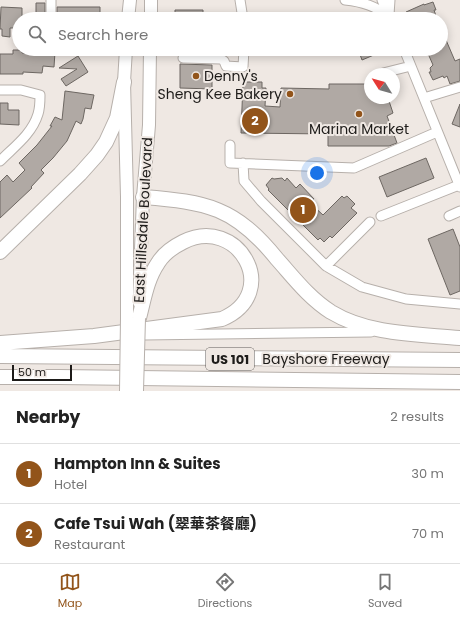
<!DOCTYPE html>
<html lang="en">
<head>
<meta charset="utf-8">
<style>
	body { margin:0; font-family:Poppins,"Noto Sans SC",sans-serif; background:#f2f2f2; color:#222 }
	.compass { position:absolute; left:364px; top:68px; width:36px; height:36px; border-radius:50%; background:#fff; box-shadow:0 2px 10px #0003; rotate:307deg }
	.scale { position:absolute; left:12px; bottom:10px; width:60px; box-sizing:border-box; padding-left:4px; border:2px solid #1d1b19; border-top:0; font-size:11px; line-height:14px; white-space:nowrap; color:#1d1b19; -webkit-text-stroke:3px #efe8e3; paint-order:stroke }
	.you { position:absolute; left:317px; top:173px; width:14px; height:14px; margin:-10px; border:3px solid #fff; border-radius:50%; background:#1a73e8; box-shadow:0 0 0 6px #1a73e833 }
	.badge { display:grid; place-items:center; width:26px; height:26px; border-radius:50%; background:#92541a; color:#fff; font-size:13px; font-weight:700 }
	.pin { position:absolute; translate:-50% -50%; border:2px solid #fff; box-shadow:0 1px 4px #0006 }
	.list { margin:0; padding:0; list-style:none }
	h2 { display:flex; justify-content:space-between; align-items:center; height:52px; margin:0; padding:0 16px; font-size:17px }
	h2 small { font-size:13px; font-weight:400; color:#767676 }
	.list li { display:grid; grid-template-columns:26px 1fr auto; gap:12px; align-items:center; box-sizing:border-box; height:60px; padding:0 16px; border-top:1px solid #e0e0e0 }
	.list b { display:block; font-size:15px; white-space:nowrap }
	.list p { margin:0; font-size:13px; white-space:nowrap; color:#767676 }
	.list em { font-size:13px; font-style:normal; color:#767676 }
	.icon { flex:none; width:22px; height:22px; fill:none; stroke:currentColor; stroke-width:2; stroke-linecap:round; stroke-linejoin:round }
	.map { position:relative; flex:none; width:460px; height:391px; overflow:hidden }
	.search { position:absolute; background:#fff; box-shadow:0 2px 10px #0003; left:12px; right:12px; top:12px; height:44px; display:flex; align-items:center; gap:10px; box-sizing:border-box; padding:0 14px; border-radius:22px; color:#767676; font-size:15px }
	.sheet { height:172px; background:#fff }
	nav { display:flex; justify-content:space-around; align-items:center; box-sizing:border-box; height:56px; border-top:1px solid #e0e0e0; background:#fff; font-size:11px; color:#767676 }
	nav a { display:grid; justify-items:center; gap:2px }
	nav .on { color:#92541a }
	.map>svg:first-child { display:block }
	.building { fill:#b0a9a4; stroke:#6d6762 }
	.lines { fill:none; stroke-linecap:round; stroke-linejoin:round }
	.minor-casing { stroke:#b7b0ab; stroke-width:11 }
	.major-casing { stroke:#b7b0ab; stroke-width:14 }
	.highway-casing { stroke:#b7b0ab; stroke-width:16 }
	.minor { stroke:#fff; stroke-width:9 }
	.major { stroke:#fff; stroke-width:12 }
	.highway { stroke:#fff; stroke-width:14 }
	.major-bridge-casing { stroke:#b7b0ab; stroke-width:14; stroke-linecap:butt }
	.major-bridge { stroke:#fff; stroke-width:12 }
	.poi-dot { fill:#92541a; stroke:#efe8e3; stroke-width:1.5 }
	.labels { text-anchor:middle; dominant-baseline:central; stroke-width:4; stroke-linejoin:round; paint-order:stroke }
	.shield { fill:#efe8e3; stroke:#5c5856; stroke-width:1 }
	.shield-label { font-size:13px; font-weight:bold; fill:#1d1b19 }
	.poi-label { font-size:14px; fill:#1d1b19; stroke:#efe8e3; text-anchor:start }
	.street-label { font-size:14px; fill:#1d1b19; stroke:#efe8e3 }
</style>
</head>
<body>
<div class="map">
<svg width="460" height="391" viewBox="0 0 460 391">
	<rect width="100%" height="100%" fill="#efe8e3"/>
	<path class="building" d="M 433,2 L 436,10 L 434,10 L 437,19 L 409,19 L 406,12 L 424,4 L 424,5 Z
		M 36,3 L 45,3 L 45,19 L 36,19 Z
		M 1,7 L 22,8 L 22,19 L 19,19 L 19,28 L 10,28 L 10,37 L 2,36 L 2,29 L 0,29 Z
		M 57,7 L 100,7 L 100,19 L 57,19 Z
		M 175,10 L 203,10 L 203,19 L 175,19 Z
		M 446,40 L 455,61 L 460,59 L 460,81 L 450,84 L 447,76 L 444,78 L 443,76 L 433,80 L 429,72 L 431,72 L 430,68 L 433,65 L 426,49 L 441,49 L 441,42 Z
		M 358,49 L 388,49 L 362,60 Z
		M 13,50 L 22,50 L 22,53 L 35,53 L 35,51 L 55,52 L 54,67 L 43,66 L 42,73 L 23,72 L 23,74 L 0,74 L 0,54 L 13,54 Z
		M 78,56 L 88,72 L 66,86 L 61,79 L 77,69 L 59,68 Z
		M 180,64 L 212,65 L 212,89 L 180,88 Z
		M 243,82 L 262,82 L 262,88 L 266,88 L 265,106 L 280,107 L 281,88 L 329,89 L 329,84 L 370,84 L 370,98 L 388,98 L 393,113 L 387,116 L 397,143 L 389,146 L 328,146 L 328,134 L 241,133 Z
		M 65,91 L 94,95 L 91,109 L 85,108 L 83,119 L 81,124 L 76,121 L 67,141 L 53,158 L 41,170 L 44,173 L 31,187 L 32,188 L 0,218 L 0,182 L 7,175 L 13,182 L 25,170 L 19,163 L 37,145 L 52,126 L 50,126 L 55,117 L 62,120 Z
		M 0,103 L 8,103 L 8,110 L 19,110 L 19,125 L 0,124 Z
		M 460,104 L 460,127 L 452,124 Z
		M 426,158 L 434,178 L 387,197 L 379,177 Z
		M 272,178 L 274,179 L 282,178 L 285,181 L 287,178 L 296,188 L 300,184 L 314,199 L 310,203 L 323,215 L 342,196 L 344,198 L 347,196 L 355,204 L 351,208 L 357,213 L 332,238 L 330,236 L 324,242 L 320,238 L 318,240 L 268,190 L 269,189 L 266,185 Z
		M 453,229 L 460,247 L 460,291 L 450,295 L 428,239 Z"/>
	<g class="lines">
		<g class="minor-casing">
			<path id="minor" d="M 51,0 L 51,19
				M 240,0 L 243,19
				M 345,0 C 364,2 374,6 389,16
				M 382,0 L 389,16
				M 389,15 L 390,0
				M 404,49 L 460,187
				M 183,58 L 221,59 L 224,61 L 226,66 L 243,67 L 244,49
				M 383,73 L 411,66
				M 0,90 L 21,90 L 40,95 C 40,101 40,108 38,114 C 32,134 14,147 0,161
				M 424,98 L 460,87
				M 230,145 L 230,163 L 354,168 L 437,132
				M 243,163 L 244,181 L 261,201 L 326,266 L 370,222
				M 381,216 L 459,185
				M 449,216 L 460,211
				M 326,266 L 362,287 L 406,299 L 460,304
				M 144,335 L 371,332"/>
		</g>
		<g class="major-casing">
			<path id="major" d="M 128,19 L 130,0
				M 151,19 L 151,0
				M 126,49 L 124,82 L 127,197 L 127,318
				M 139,302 L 143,197 L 149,125 L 150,49"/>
		</g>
		<g class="highway-casing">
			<path id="highway" d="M 143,197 C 207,202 235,207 277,259 C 294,278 309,298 331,312 C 369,335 417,334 460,338
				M 0,252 L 80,174 L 97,155 L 106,142 L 117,118 L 124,82
				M 0,343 L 94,336 L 222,319 C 283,293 238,214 183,242 C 173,247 164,253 158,263 C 147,279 144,299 139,318
				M 0,356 L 460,360
				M 0,377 L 59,377 L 460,382"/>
		</g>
		<use href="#minor" class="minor"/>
		<use href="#major" class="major"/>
		<use href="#highway" class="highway"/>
		<g class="major-bridge-casing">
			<path id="major-bridge" d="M 126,391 L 127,318
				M 137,391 L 139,318"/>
		</g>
		<use href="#major-bridge" class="major-bridge"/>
	</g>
	<g class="poi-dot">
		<circle cx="196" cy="76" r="4"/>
		<circle cx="290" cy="94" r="4"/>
		<circle cx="359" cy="114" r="4"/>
	</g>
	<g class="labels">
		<rect class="shield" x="206" y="348" width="48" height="22" rx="3"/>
		<g class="shield-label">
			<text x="230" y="359">US 101</text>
		</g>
		<g class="poi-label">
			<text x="204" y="76">Denny's</text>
			<text x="282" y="94" text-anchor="end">Sheng Kee Bakery</text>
			<text x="359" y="129" text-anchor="middle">Marina Market</text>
		</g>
		<g class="street-label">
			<text transform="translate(143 220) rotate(-87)">East Hillsdale Boulevard</text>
			<text x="326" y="359">Bayshore Freeway</text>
		</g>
	</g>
</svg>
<svg class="compass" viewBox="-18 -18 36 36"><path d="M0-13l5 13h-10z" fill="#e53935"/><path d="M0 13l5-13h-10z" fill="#767676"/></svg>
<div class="scale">50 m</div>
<div class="you"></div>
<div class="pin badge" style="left:303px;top:210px">1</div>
<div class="pin badge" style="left:255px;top:121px">2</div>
<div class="search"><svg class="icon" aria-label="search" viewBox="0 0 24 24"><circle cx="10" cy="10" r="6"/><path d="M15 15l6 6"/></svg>Search here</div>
</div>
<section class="sheet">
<h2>Nearby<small>2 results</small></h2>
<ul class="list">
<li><span class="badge">1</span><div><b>Hampton Inn &amp; Suites</b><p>Hotel</p></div><em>30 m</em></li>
<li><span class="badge">2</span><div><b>Cafe Tsui Wah (翠華茶餐廳)</b><p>Restaurant</p></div><em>70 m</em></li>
</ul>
</section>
<nav>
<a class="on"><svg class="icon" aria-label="map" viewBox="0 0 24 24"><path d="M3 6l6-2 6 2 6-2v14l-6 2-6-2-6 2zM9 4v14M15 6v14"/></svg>Map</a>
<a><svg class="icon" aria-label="directions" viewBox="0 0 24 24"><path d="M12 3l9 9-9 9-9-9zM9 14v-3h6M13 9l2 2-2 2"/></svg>Directions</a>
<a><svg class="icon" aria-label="saved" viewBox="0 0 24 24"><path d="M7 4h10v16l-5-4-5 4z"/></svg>Saved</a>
</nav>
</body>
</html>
